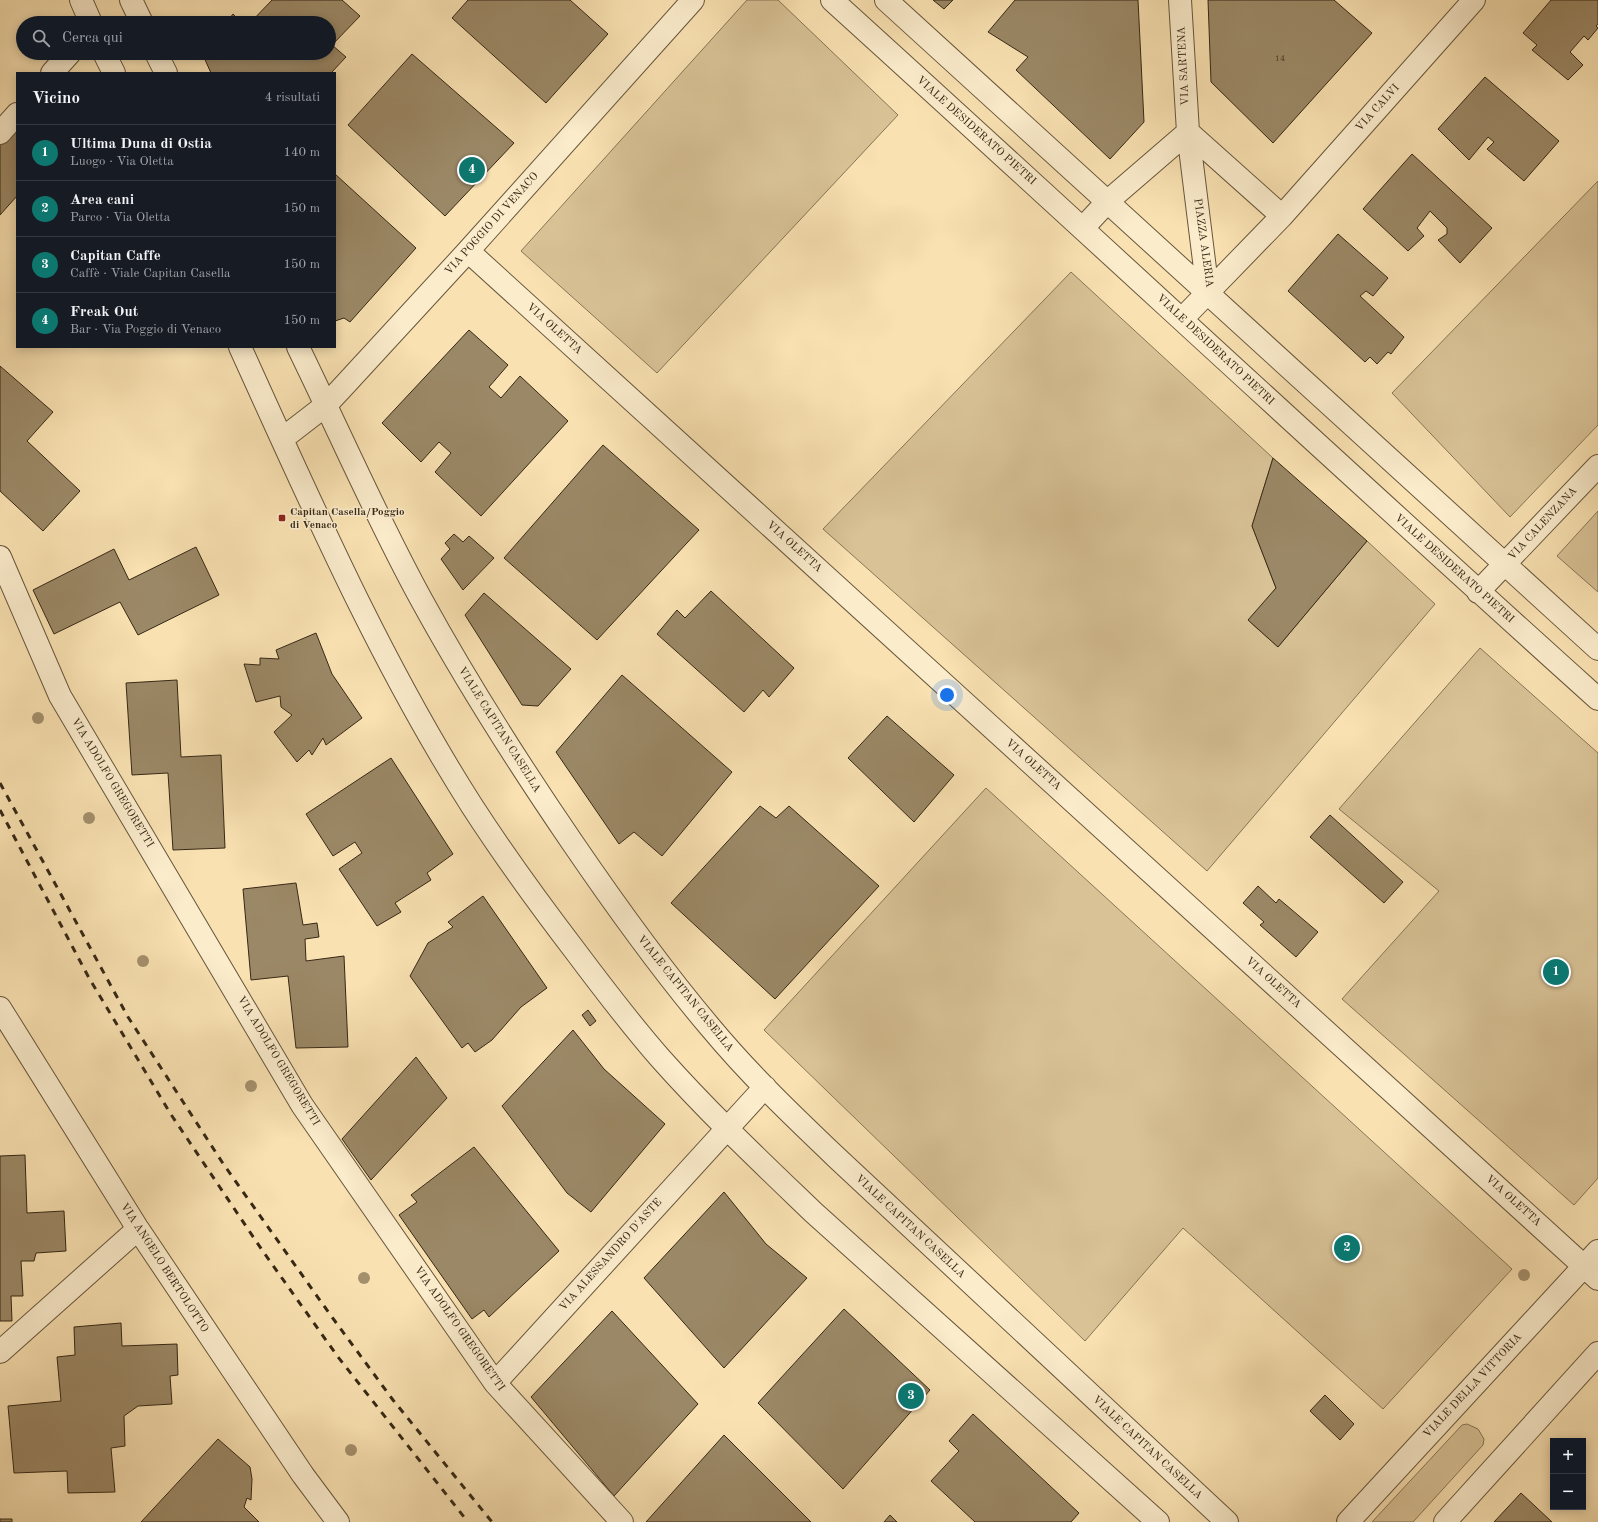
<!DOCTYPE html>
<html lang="it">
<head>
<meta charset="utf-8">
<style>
	body { margin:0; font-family:"Old Standard TT",serif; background:#20242c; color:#f1f3f6 }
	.controls { position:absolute; right:12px; bottom:12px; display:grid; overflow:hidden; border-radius:0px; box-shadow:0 2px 10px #0003 }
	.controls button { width:36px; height:36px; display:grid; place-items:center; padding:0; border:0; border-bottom:1px solid #363941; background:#171b24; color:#f1f3f6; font:20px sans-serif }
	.you { position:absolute; left:947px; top:695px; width:14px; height:14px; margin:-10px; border:3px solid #fff; border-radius:50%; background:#1a73e8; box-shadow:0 0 0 6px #1a73e833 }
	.badge { display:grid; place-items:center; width:26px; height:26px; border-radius:50%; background:#0f766e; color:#fff; font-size:13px; font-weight:700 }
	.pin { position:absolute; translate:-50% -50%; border:2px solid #fff; box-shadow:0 1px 4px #0006 }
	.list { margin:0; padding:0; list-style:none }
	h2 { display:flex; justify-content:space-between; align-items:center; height:52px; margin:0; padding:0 16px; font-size:17px }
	h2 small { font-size:13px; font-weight:400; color:#9ea1a6 }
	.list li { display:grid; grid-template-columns:26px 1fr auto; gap:12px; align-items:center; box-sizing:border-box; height:56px; padding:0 16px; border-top:1px solid #363941 }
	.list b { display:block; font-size:15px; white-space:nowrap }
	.list p { margin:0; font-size:13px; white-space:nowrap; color:#9ea1a6 }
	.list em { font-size:13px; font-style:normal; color:#9ea1a6 }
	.icon { flex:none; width:22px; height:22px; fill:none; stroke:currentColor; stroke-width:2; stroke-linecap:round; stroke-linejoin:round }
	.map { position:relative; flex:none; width:1598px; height:1522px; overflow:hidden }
	.search { position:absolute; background:#171b24; box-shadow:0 2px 10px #0003; left:16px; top:16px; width:320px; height:44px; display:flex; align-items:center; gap:10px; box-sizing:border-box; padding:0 14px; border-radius:22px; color:#9ea1a6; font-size:15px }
	.panel { position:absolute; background:#171b24; box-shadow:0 2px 10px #0003; left:16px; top:72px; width:320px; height:276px; border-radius:0px }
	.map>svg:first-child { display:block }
	.green { fill:#d8c296; stroke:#877556 }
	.building { fill:#9b8866; stroke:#362815 }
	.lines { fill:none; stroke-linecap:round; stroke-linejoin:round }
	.minor-casing { stroke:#67563c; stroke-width:24 }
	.minor { stroke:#fbeccc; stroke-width:22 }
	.rail { stroke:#362815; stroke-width:3; stroke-dasharray:7 7; stroke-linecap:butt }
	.tree { fill:#a4906d }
	.poi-dot { fill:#8f2418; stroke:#fbeccc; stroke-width:1.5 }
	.labels { text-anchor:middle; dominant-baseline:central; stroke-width:3; stroke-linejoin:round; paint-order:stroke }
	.number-label { font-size:9px; fill:#4f4029 }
	.street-label { font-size:11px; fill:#362815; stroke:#fbeccc }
	.poi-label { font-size:11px; font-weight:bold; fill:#362815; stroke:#fbeccc; text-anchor:start }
</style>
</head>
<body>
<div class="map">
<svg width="1598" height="1522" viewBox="0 0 1598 1522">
	<rect width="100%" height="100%" fill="#f9e1b1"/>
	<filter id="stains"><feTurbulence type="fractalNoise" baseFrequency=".005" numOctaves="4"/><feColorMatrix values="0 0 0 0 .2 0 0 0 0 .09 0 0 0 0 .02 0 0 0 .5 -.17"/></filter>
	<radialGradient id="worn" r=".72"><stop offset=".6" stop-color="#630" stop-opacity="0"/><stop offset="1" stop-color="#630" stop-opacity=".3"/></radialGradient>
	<path class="green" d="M 747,0 L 778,0 L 898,115 L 657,373 L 521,251 Z
		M 1598,181 L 1598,425 L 1510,517 L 1392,393 Z
		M 1071,272 L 1273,458 L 1252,526 L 1276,588 L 1251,623 L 1278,647 L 1367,541 L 1435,604 L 1207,871 L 823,529 Z
		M 1598,511 L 1598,592 L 1557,556 Z
		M 1480,648 L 1598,753 L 1598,1178 L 1574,1205 L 1342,999 L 1439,891 L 1339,809 Z
		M 986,788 L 1512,1269 L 1383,1409 L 1183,1228 L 1085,1341 L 764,1030 Z
		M 1467,1424 L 1478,1429 L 1484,1439 L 1483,1445 L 1413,1522 L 1372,1522 L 1462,1425 Z"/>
	<path class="building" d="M 272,0 L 342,0 L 360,16 L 332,45 L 346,57 L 331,73 L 211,73 L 202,53 L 329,53 L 329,23 L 250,23 Z
		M 468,0 L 570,0 L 608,34 L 546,103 L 452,18 Z
		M 933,0 L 953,0 L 944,9 Z
		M 1015,0 L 1138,0 L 1144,122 L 1110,159 L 1016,70 L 1028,57 L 988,32 Z
		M 1208,0 L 1334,0 L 1372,33 L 1273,143 L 1211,82 Z
		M 1551,0 L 1598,0 L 1598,24 L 1596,26 L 1598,28 L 1588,40 L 1584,36 L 1570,52 L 1583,65 L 1568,80 L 1532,50 L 1537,45 L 1523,33 Z
		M 233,14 L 242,23 L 226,23 Z
		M 412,54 L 514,143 L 445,216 L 348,125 Z
		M 1485,77 L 1559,141 L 1524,181 L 1487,149 L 1494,142 L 1488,137 L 1469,160 L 1438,129 Z
		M 17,124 L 17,196 L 0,215 L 0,143 Z
		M 1412,154 L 1492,228 L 1460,263 L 1438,240 L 1447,234 L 1447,228 L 1430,211 L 1417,228 L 1424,236 L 1408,251 L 1363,209 Z
		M 335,174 L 416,248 L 350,322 L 344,318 L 335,321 Z
		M 1338,234 L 1388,278 L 1373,296 L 1366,291 L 1360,296 L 1404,337 L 1391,354 L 1388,352 L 1377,364 L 1370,357 L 1365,362 L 1288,291 Z
		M 469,330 L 508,365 L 489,387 L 501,398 L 520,376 L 568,421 L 481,516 L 435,472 L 451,453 L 439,442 L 421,462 L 382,423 Z
		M 0,366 L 53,412 L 27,441 L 80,491 L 43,531 L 0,491 Z
		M 603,445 L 699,530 L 597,640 L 504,558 Z
		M 1273,458 L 1367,541 L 1278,647 L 1248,620 L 1276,588 L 1252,526 Z
		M 454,534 L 463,542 L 469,536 L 494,558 L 463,590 L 441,559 L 450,549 L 445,543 Z
		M 196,547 L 219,595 L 138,635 L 120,602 L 54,634 L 33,590 L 114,549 L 129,580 Z
		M 711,591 L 794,668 L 769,697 L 763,690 L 744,712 L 657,634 L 677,610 L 685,618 Z
		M 484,593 L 571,669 L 538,706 L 522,705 L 465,615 Z
		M 316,633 L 332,674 L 362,718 L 326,745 L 323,738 L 312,755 L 309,750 L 297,762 L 274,732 L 292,715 L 281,707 L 280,696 L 256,702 L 244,664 L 260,665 L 260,658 L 279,659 L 276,650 Z
		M 622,675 L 732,772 L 662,856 L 634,832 L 619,844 L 556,752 Z
		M 177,680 L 181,757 L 221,755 L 225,848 L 173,850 L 168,773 L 132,775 L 126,683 Z
		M 887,716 L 954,775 L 914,822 L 848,758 Z
		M 391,758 L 453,854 L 427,873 L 431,880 L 395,903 L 401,912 L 377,926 L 339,869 L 362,853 L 355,842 L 333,856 L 306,814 Z
		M 760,806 L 776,818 L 789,806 L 879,886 L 775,999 L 671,903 Z
		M 1330,815 L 1403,882 L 1384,903 L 1310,837 Z
		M 296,883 L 303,925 L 317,923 L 319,937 L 305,939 L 306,961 L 344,956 L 348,1047 L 296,1048 L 288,976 L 251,980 L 243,889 Z
		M 1258,886 L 1276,903 L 1279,899 L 1318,932 L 1296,957 L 1260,925 L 1264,922 L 1243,903 Z
		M 483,896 L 547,988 L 521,1007 L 492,1040 L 475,1052 L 468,1043 L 462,1048 L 410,976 L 428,943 L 453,927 L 448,922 Z
		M 588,1010 L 596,1021 L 590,1026 L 582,1015 Z
		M 573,1030 L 604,1069 L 665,1124 L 591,1212 L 567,1193 L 502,1106 Z
		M 416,1057 L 447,1098 L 371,1180 L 342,1139 Z
		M 474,1147 L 559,1251 L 489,1317 L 484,1310 L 472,1319 L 399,1215 L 417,1202 L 411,1195 Z
		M 25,1155 L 27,1213 L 64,1211 L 66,1251 L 36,1253 L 34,1261 L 21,1261 L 23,1296 L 11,1296 L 12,1321 L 0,1321 L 0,1156 Z
		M 724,1192 L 766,1244 L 807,1278 L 724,1368 L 644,1278 Z
		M 844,1309 L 930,1390 L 843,1489 L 758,1403 Z
		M 612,1311 L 698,1404 L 614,1496 L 531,1397 Z
		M 121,1323 L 122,1346 L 177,1344 L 178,1375 L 170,1376 L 172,1404 L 138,1406 L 124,1416 L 125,1446 L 111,1448 L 115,1492 L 68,1493 L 67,1471 L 14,1473 L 8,1406 L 61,1401 L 57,1357 L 75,1355 L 74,1327 Z
		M 1325,1395 L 1354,1424 L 1340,1440 L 1310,1411 Z
		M 973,1414 L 1079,1513 L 1071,1522 L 975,1522 L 931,1481 L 959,1451 L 949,1441 Z
		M 724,1435 L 811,1522 L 646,1522 Z
		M 218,1439 L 250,1467 L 252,1479 L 251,1500 L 247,1498 L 244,1507 L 259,1522 L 141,1522 Z
		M 1521,1493 L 1552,1522 L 1494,1522 Z
		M 890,1515 L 897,1522 L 884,1522 Z
		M 0,1519 L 12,1519 L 12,1522 L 0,1522 Z"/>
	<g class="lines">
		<g class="minor-casing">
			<path id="minor" d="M 81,0 L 91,23
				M 131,0 L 142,23
				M 832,0 C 1088,232 1341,468 1598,699
				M 886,0 L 1598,649
				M 1180,0 L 1188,132 L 1208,293
				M 104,53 L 114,73
				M 156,53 L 166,73
				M 52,73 L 70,53
				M 0,133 L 17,114
				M 1083,228 L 1108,201 L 1188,132 L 1282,216
				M 468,251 L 1598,1279
				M 1182,319 L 1282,216 L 1474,0
				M 240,347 C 311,503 380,662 472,806 C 505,857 540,905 576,952 C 603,988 631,1025 661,1059 C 709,1113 761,1162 813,1212 L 1158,1522
				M 298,347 C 339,431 376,517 421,599 C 467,683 518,763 572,842 C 615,905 660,968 710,1027 C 749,1074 793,1116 837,1158 L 1227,1522
				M 282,439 L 326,405 L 341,389 L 468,251 L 693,0
				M 0,557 L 60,696 L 302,1105 L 495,1383 L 622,1522
				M 1478,592 L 1598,466
				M 0,1008 L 138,1229 L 303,1475 L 338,1522
				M 0,1352 L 138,1229
				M 495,1383 L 765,1087
				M 1348,1522 L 1598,1251
				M 1445,1522 L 1598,1353"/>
		</g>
		<use href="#minor" class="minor"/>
		<path class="rail" d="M 0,783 L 128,1017 L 224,1165 L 329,1313 L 393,1400 L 492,1522
			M 0,810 L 89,978 L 170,1113 L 262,1250 L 338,1357 L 468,1522"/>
	</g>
	<g class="tree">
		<circle cx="38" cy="718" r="6"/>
		<circle cx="89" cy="818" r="6"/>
		<circle cx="143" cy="961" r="6"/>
		<circle cx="251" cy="1086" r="6"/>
		<circle cx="1524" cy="1275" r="6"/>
		<circle cx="364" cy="1278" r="6"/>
		<circle cx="351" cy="1450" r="6"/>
	</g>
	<rect class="poi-dot" x="278" y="514" width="8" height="8" rx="2"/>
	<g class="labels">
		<g class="number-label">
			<text x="1280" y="58">14</text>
		</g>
		<g class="street-label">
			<text transform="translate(1184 66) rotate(-93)">VIA SARTENA</text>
			<text transform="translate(1378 108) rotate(-48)">VIA CALVI</text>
			<text transform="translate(976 131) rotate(42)">VIALE DESIDERATO PIETRI</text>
			<text transform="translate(492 224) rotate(-48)">VIA POGGIO DI VENACO</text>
			<text transform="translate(1203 243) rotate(82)">PIAZZA ALERIA</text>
			<text transform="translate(554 329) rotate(42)">VIA OLETTA</text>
			<text transform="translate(1215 350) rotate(43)">VIALE DESIDERATO PIETRI</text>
			<text transform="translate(1543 524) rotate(-47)">VIA CALENZANA</text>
			<text transform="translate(794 547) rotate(42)">VIA OLETTA</text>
			<text transform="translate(1454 569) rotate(42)">VIALE DESIDERATO PIETRI</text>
			<text transform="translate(499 730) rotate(58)">VIALE CAPITAN CASELLA</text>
			<text transform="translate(1033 765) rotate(42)">VIA OLETTA</text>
			<text transform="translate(112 783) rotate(59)">VIA ADOLFO GREGORETTI</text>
			<text transform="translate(1273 983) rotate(42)">VIA OLETTA</text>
			<text transform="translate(685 994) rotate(51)">VIALE CAPITAN CASELLA</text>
			<text transform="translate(278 1061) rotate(59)">VIA ADOLFO GREGORETTI</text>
			<text transform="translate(1513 1201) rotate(42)">VIA OLETTA</text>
			<text transform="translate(910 1227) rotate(43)">VIALE CAPITAN CASELLA</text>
			<text transform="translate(611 1255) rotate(-48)">VIA ALESSANDRO D'ASTE</text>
			<text transform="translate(164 1268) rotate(57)">VIA ANGELO BERTOLOTTO</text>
			<text transform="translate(459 1329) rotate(55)">VIA ADOLFO GREGORETTI</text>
			<text transform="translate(1473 1386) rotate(-47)">VIALE DELLA VITTORIA</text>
			<text transform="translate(1147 1448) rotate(43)">VIALE CAPITAN CASELLA</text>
		</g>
		<g class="poi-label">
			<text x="290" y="512">Capitan Casella/Poggio<tspan x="290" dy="13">di Venaco</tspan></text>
		</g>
	</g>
	<rect width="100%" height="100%" filter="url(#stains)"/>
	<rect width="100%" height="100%" fill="url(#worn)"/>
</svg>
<div class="controls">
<button>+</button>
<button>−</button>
</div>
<div class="you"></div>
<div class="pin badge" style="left:1556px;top:972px">1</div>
<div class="pin badge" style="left:1347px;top:1248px">2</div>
<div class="pin badge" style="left:911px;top:1396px">3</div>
<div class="pin badge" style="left:472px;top:170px">4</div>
<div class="search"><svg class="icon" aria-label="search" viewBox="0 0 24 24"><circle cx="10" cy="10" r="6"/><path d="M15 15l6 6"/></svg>Cerca qui</div>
<section class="panel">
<h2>Vicino<small>4 risultati</small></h2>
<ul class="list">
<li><span class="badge">1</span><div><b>Ultima Duna di Ostia</b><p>Luogo · Via Oletta</p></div><em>140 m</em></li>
<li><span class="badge">2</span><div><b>Area cani</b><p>Parco · Via Oletta</p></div><em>150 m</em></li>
<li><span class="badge">3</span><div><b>Capitan Caffe</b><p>Caffè · Viale Capitan Casella</p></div><em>150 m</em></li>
<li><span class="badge">4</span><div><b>Freak Out</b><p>Bar · Via Poggio di Venaco</p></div><em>150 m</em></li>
</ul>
</section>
</div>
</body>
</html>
